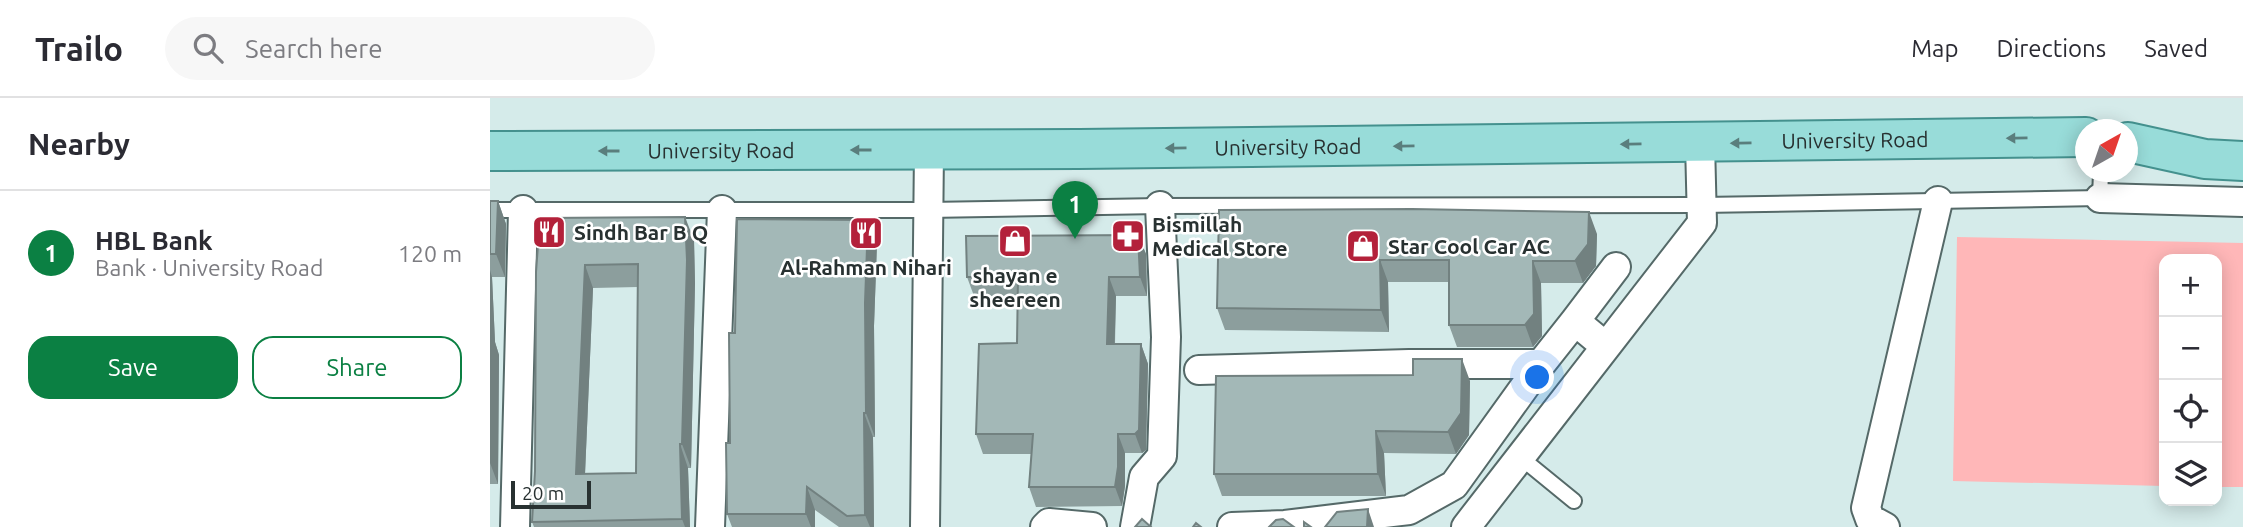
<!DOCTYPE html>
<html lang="en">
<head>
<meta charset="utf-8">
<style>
	body { margin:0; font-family:Ubuntu,sans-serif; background:#f7f7f7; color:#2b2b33 }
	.controls { position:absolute; right:21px; bottom:21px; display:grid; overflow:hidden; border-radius:14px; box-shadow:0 4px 18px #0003 }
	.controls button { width:63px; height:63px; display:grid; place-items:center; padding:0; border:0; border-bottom:2px solid #e1e1e2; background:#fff; color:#2b2b33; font:35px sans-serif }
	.compass { position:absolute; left:1585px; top:21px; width:63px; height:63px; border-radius:50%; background:#fff; box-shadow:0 4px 18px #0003; rotate:40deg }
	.scale { position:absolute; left:21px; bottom:18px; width:80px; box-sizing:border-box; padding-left:7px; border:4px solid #283131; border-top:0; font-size:19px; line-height:24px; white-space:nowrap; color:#283131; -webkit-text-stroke:5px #fff; paint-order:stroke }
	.you { position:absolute; left:1048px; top:280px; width:24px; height:24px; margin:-18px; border:5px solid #fff; border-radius:50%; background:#1a73e8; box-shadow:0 0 0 10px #1a73e833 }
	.badge { display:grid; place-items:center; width:46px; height:46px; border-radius:50%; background:#0b8043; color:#fff; font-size:23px; font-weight:700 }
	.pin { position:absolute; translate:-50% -58px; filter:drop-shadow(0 2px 4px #0008) }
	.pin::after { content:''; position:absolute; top:37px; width:24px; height:21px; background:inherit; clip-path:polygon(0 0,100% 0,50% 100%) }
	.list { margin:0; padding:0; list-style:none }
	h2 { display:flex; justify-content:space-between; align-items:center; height:91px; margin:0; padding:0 28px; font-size:30px }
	h2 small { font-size:23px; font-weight:400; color:#7c7c81 }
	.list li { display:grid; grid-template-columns:46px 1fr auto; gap:21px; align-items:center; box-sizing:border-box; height:126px; padding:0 28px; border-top:2px solid #e1e1e2 }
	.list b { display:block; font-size:26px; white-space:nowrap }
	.list p { margin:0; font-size:23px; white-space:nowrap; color:#7c7c81 }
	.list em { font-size:23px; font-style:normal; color:#7c7c81 }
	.actions { display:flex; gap:14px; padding:21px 28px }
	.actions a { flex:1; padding:16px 0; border:2px solid #0b8043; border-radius:21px; text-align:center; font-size:24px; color:#0b8043 }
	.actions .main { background:#0b8043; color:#fff }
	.icon { flex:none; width:38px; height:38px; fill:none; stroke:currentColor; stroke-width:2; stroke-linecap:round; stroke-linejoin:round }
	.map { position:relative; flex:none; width:1753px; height:429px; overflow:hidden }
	header { display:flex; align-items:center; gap:42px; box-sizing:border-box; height:98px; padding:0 35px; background:#fff; border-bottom:2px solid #e1e1e2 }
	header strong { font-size:33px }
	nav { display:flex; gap:38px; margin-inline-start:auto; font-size:24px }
	.search { width:490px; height:63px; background:#f7f7f7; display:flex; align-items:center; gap:18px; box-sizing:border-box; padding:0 24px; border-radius:38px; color:#7c7c81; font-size:26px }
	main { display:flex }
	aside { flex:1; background:#fff }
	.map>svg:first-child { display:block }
	.green { fill:#ffb7b8 }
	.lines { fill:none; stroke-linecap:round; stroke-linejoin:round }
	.lane-casing { stroke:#556968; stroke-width:18 }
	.street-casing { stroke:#556968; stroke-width:32 }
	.primary-casing { stroke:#44918e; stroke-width:42 }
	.lane { stroke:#fff; stroke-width:14 }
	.street { stroke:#fff; stroke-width:28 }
	.primary { stroke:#98dcd9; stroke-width:38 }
	.wall { fill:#8c9e9d; fill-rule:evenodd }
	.shaded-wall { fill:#728180 }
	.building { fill:#a3b8b7; stroke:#728180; stroke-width:2; fill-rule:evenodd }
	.oneway { fill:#5a7e7d }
	.labels { text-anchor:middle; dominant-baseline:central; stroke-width:5; stroke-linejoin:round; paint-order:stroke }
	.street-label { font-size:21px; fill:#283131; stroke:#fff }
	.poi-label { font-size:21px; font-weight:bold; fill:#283131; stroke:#fff; text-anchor:start }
</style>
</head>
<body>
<header>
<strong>Trailo</strong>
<div class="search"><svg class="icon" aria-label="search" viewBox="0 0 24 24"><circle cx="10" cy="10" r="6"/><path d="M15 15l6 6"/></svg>Search here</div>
<nav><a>Map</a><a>Directions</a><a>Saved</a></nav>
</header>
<main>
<aside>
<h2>Nearby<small></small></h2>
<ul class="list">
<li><span class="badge">1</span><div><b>HBL Bank</b><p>Bank · University Road</p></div><em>120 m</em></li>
</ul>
<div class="actions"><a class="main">Save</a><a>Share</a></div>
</aside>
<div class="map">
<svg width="1753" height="429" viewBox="0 0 1753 429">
	<rect width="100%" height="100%" fill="#d5ebea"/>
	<path class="green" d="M 1467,139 L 1753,145 L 1753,389 L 1727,389 L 1727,161 L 1674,161 L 1674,388 L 1463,383 Z"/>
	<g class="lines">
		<g class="lane-casing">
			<path id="lane" d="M 0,112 L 438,112 L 670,108 L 1212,107 L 1610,100 L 1611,74
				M 1030,359 L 1084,403"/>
		</g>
		<g class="street-casing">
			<path id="street" d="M 1610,100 L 1753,104
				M 1085,223 L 1126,169
				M 709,272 L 919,266 L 1051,266 L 1085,223 L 1115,248
				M 25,429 L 33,112
				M 220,429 L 232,112
				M 435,429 L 439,52
				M 555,429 L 559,425 L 602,429
				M 645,429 L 654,379 L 672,358 L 676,239 L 670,108
				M 742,429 L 795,427 L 919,412 L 964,387 L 1051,266
				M 976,429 L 1212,125 L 1210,45
				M 1395,429 L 1380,421 L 1376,410 L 1448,103"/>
		</g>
		<g class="primary-casing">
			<g id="primary">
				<path d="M 1638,44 L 1715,61 L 1753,63"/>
				<path id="s1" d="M 0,53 L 589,51 L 1596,39"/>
			</g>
		</g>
		<use href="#lane" class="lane"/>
		<use href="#street" class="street"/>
		<use href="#primary" class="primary"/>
	</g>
	<path class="wall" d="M 0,103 L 8,103 L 16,126 L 15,179 L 2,179 L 5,244 L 9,257 L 8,386 L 0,386 Z
		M 729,112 L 1107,136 L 1106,168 L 1093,185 L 1051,185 L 1052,238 L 1043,249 L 967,249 L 959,227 L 959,184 L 898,184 L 899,234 L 735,232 L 727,210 Z
		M 378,122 L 387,145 L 384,228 L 385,339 L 383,339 L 384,429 L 349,429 L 325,412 L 325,429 L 242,429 L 237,416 L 245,235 Z
		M 648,137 L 656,156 L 657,198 L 626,198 L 625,246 L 651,246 L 658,266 L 656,352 L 652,355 L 635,355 L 635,388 L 632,408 L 546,409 L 539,389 L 541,356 L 493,356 L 486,336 L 527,245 L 528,198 L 484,198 L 477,179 Z
		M 204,142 L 205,185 L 201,370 L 198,370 L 200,429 L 44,429 L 42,424 L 45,373 L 46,174 ZM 148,189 L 146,375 L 95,376 L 103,190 Z
		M 980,283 L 979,337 L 966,356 L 894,355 L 896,398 L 732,398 L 724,376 Z"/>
	<path class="shaded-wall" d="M 8,103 L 16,126 L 15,179 L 6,156 Z
		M 1099,114 L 1107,136 L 1106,168 L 1093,185 L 1085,163 Z
		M 195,119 L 204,142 L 205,185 L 201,370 L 192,346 Z
		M 378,122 L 387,145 L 384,228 L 385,339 L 376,315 L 375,205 Z
		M 648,137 L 656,156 L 657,198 L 650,179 Z
		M 890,162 L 898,184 L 899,234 L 891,212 Z
		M 1043,163 L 1051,185 L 1052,238 L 1043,249 L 1035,227 Z
		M 95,167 L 103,190 L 94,399 L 86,376 Z
		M 0,172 L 2,179 L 5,244 L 9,257 L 8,386 L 0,365 Z
		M 619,179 L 626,198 L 624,265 L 617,246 Z
		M 651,246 L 658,266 L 656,352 L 652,355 L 645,336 Z
		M 972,261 L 980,283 L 979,337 L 966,356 L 958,334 Z
		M 374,315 L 383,339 L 384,429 L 380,429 L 375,417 Z
		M 886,333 L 894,355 L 896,398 L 888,376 Z
		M 628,336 L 635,355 L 635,388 L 632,408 L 625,389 Z
		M 190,346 L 198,370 L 200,429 L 195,429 L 192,421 Z
		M 317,389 L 325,412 L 325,429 L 321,429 L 316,416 Z
		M 878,411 L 884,429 L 877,429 Z"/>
	<path class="building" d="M 0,103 L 8,103 L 6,156 L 0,156 Z
		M 922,111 L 1099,114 L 1098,146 L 1085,163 L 1043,163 L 1044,216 L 1035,227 L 959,227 L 959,162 L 890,162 L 891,212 L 727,210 L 729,112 Z
		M 195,119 L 197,162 L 192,346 L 190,346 L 192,421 L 42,424 L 45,373 L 46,174 L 50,120 ZM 148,166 L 146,375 L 86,376 L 95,167 Z
		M 247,121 L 378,122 L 375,205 L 376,315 L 374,315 L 375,417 L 357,418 L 317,389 L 316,416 L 237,416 L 236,345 L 240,345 L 239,235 L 245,235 Z
		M 648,137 L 650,179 L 619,179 L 617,246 L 651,246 L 649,332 L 645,336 L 628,336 L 628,369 L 625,389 L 539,389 L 543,336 L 486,336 L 489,246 L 527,245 L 528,179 L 477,179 L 476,138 Z
		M 0,234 L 1,234 L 0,286 Z
		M 923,261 L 972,261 L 971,315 L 958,334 L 886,333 L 888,376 L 724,376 L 726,278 L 923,277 Z
		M 878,411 L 877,429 L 835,429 L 847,414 Z
		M 652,421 L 661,429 L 645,429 Z
		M 793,421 L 804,429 L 779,429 L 786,422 Z
		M 814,424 L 821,429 L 814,429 Z
		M 706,425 L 711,429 L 703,429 Z"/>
	<defs><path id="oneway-solid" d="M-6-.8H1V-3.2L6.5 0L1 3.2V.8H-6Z" transform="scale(1.75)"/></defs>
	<g class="oneway">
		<use href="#oneway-solid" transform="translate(1527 40) rotate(179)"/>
		<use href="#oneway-solid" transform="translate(1251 45) rotate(179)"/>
		<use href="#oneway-solid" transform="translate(1141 46) rotate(179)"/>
		<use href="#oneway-solid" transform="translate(914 48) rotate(179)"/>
		<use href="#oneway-solid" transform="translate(686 50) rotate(179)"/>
		<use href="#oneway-solid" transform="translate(371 52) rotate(180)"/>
		<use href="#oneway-solid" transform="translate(119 53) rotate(180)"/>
	</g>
	<defs>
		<g id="restaurant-square" transform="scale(1.75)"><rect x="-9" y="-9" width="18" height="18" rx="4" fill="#b3213a" stroke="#fff"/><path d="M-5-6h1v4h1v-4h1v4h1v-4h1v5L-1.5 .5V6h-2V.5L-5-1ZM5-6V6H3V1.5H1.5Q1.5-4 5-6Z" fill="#fff"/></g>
		<g id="pharmacy-square" transform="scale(1.75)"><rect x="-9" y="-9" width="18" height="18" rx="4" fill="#b3213a" stroke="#fff"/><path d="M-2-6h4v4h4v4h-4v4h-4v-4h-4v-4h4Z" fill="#fff"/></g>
		<g id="shop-square" transform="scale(1.75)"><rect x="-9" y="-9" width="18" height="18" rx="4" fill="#b3213a" stroke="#fff"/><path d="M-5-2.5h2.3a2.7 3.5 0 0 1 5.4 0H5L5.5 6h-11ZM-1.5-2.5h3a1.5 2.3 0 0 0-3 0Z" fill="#fff"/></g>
	</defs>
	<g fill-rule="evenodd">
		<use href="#restaurant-square" x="59" y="134"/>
		<use href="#restaurant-square" x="376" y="135"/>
		<use href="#pharmacy-square" x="638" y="138"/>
		<use href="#shop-square" x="525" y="143"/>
		<use href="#shop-square" x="873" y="148"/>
	</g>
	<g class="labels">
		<g class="street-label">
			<text stroke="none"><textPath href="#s1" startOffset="1365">University Road</textPath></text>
			<text stroke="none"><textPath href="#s1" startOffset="798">University Road</textPath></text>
			<text stroke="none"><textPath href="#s1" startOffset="231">University Road</textPath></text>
		</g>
		<g class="poi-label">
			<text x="662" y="126">Bismillah<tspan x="662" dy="24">Medical Store</tspan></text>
			<text x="84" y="134">Sindh Bar B Q</text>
			<text x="898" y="148">Star Cool Car AC</text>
			<text x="376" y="169" text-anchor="middle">Al-Rahman Nihari</text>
			<text x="525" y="177" text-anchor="middle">shayan e<tspan x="525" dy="24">sheereen</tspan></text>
		</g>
	</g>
</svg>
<div class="controls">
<button>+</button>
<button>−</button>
<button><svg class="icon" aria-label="locate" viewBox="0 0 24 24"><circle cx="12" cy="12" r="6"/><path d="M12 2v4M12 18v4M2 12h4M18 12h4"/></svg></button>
<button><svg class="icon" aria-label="layers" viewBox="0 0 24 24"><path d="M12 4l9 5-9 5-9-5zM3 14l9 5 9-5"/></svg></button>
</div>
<svg class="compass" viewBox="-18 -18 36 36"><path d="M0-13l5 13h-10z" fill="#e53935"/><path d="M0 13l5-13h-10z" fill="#7c7c81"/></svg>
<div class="scale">20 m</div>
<div class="you"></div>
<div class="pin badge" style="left:585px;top:141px">1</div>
</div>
</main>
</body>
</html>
